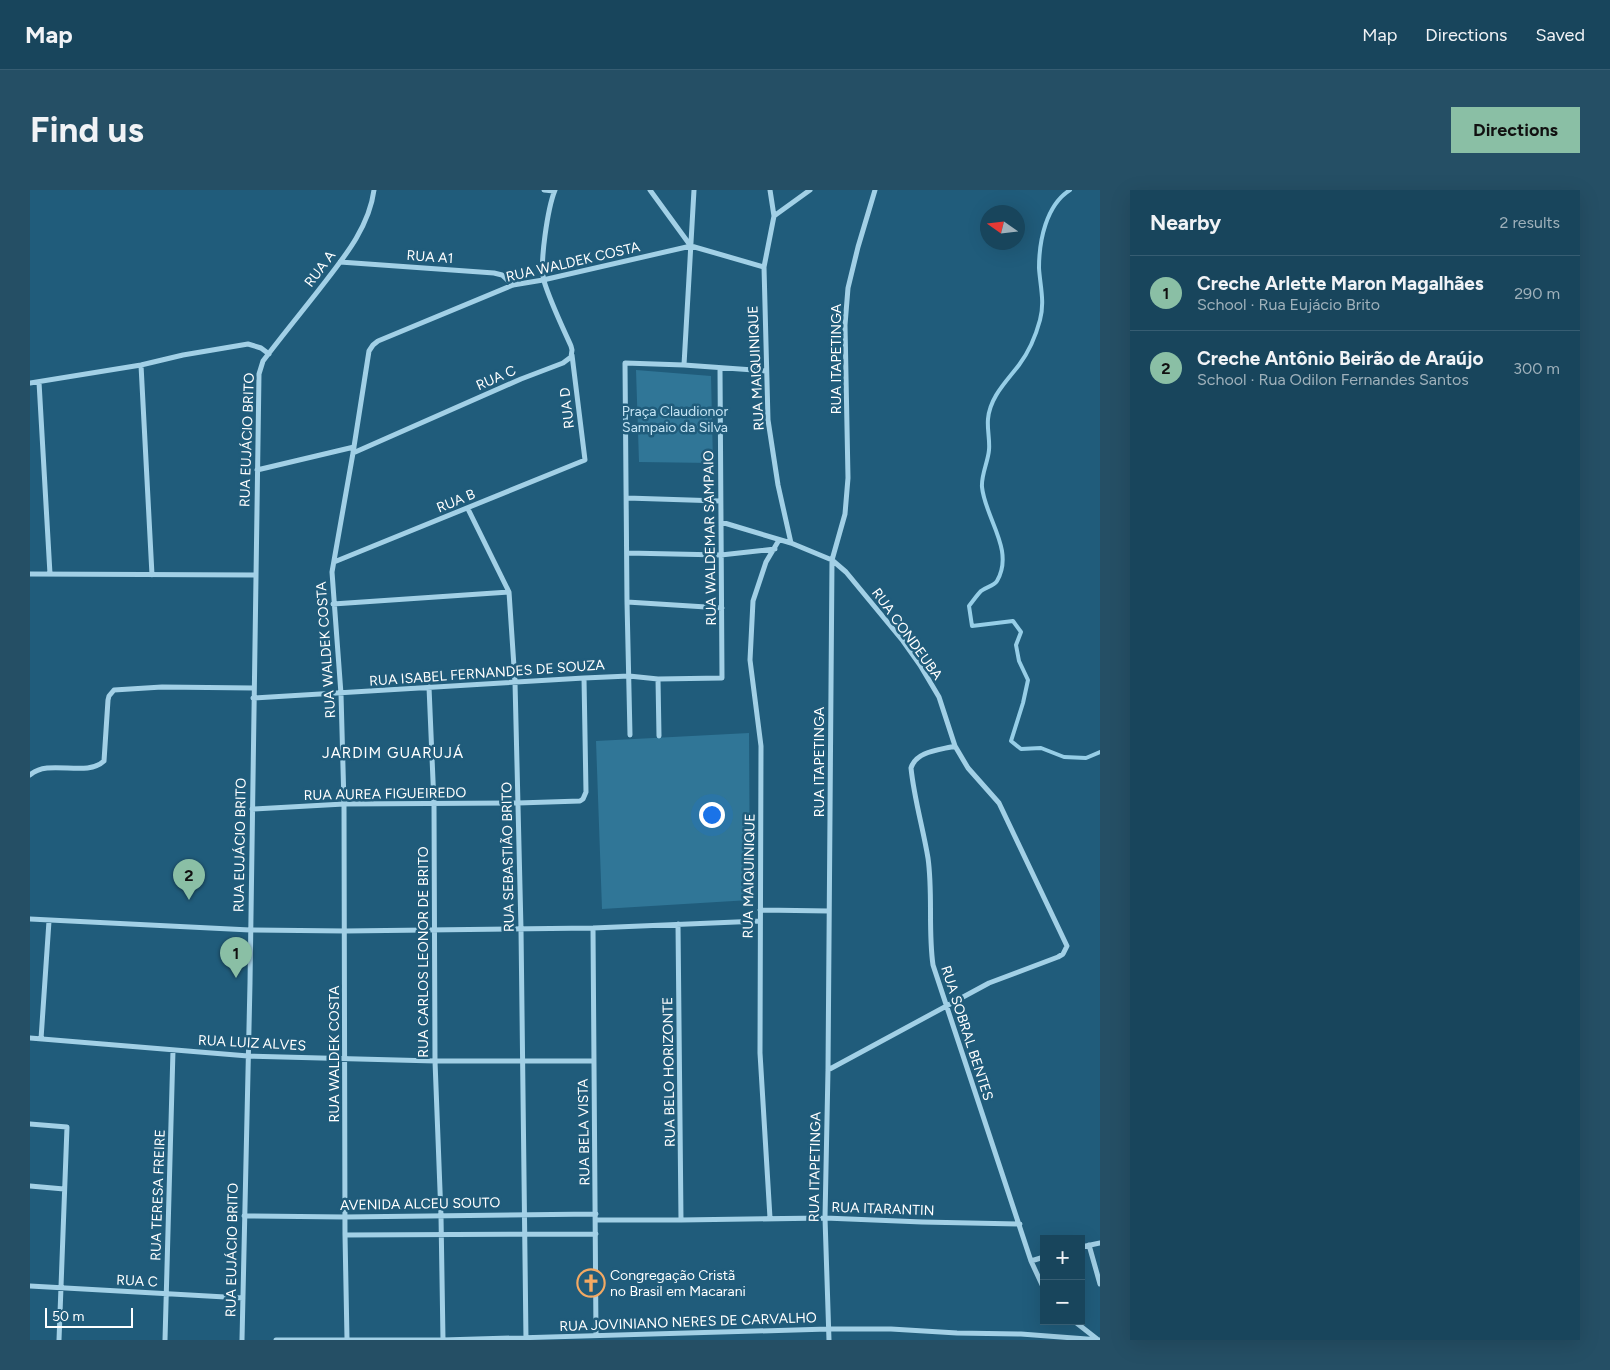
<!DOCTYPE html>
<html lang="en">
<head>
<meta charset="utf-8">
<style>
	body { margin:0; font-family:Figtree,sans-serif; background:#254f65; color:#f1f3f6 }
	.controls { position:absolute; right:15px; bottom:15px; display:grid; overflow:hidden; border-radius:0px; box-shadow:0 5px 20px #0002 }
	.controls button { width:45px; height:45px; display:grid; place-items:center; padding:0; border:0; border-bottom:1px solid #365d72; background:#18455c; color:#f1f3f6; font:25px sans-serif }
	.compass { position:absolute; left:950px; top:15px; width:45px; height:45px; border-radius:50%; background:#18455c; box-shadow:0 5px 20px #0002; rotate:284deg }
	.scale { position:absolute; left:15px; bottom:12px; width:88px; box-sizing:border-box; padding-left:5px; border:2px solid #fff; border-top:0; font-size:14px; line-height:18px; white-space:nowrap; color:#fff; -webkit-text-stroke:4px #205c7b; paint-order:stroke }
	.you { position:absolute; left:681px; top:624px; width:18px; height:18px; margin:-12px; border:4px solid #fff; border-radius:50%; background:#1a73e8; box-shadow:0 0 0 8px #1a73e833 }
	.badge { display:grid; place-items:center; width:32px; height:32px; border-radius:50%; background:#8abfa5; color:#111; font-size:16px; font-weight:700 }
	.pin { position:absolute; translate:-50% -41px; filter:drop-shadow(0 1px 2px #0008) }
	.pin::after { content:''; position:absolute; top:26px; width:18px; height:15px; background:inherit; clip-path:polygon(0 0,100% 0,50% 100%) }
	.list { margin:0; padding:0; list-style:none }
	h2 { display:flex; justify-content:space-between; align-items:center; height:65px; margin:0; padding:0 20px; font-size:21px }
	h2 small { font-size:16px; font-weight:400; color:#9fb1bb }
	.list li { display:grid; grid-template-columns:32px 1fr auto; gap:15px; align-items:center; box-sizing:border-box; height:75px; padding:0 20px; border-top:1px solid #365d72 }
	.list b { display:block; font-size:19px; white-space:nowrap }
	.list p { margin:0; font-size:16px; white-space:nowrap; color:#9fb1bb }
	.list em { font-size:16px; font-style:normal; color:#9fb1bb }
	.map { position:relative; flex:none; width:1070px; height:1150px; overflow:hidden; border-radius:0px }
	header { display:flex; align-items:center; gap:30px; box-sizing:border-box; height:70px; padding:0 25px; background:#18455c; border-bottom:1px solid #365d72 }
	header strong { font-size:24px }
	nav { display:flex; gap:28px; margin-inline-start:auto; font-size:18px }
	.intro { display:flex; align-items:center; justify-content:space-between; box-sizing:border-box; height:120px; padding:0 30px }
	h1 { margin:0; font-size:35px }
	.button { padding:12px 22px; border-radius:0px; background:#8abfa5; color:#111; font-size:18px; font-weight:700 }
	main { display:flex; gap:30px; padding:0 30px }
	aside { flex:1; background:#18455c; border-radius:0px; box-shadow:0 5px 20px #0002 }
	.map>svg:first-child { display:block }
	.green { fill:#307697 }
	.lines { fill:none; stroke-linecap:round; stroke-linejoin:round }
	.stream { stroke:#96cee7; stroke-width:4 }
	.street { stroke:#a2d0e6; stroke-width:5 }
	.labels { text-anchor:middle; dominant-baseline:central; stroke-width:5; stroke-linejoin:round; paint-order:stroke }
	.street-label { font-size:14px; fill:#fff; stroke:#205c7b }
	.park-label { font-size:14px; fill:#c5e5f5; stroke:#205c7b }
	.poi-label { font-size:14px; fill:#fff; stroke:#205c7b; text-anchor:start }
	.neighbourhood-label { font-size:15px; letter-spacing:1px; fill:#fff; stroke:#205c7b }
</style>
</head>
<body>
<header>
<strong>Map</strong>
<nav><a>Map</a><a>Directions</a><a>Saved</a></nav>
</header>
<div class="intro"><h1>Find us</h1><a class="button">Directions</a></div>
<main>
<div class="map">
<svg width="1070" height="1150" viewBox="0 0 1070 1150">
	<rect width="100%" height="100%" fill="#205c7b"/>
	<path class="green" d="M 606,180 L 681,186 L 683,273 L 609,272 Z
		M 719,543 L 720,710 L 572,719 L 566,551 Z"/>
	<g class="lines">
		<path class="stream" d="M 1040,0 C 1016,15 1009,51 1009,78 C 1010,95 1015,112 1010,130 C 1006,145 998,163 989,175 C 976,192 960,207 958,229 C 957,239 960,250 959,260 C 958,272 951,285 952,297 C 955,328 985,360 967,391 C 964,396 956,397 951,401 C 947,405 943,411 939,416 L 942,436 L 983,431 L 991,442 L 986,455 L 989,471 L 998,490 L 993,513 L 981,551 L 991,559 L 1011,558 L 1034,567 L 1056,568 L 1070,562"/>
		<path class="street" d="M 514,0 L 524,1
			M 620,0 L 660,55
			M 740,0 L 744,26 L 734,77 L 738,230 L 748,295 L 761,353
			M 744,26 L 780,0
			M 310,72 L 464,83 L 472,85 L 483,95
			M 111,175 L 122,385
			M 654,175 L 664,0
			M 9,192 L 20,384
			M 0,193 L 111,175 L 153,165 L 218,154 L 231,158 L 239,164
			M 323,263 L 491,189 L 533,173 L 541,167 L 542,160 L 541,156 C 532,136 520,111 514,91 C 509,74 518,17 525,0
			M 227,280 L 324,257
			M 597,308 L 690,311
			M 438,319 L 479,402 L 485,492 L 491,739 L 496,1150
			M 691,332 L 761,353 L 802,370 L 816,382 L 873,451 L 890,475 L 909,507 L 925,556 L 938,578 L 969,613 L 1037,756 L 1033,764 L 1028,767 L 959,793 L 798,880
			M 597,363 L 691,365 L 745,359
			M 304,372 L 555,270 L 542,165
			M 0,384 L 225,385
			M 597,412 L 692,418
			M 303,414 L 479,402
			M 628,489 L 629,546
			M 399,497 L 404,614 L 405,871 L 411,1026 L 413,1150
			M 223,508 L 554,488 L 599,486 L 628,489 L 692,488 L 690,178
			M 600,545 L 597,412 L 595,173 L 654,175 L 736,181
			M 925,556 C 910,560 886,561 881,578 C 884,608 893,638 898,668 C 903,704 898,740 903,775 L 1001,1071 L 1014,1099
			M 0,585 C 19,568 56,588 74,571 L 78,510 L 79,506 L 84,500 L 132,497 L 223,498
			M 222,619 L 314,614 L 488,613 L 550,611 L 553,609 L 556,602 L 554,488
			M 730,720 L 799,721
			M 0,729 L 220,740 L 315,741 L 563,738 L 730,731
			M 648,734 L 651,1030
			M 563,738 L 566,1146
			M 0,848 L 218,866 L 405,871 L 564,871
			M 11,849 L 19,731
			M 0,934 L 37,937 L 29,1150
			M 0,996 L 34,999
			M 214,1026 L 315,1027 L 566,1024
			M 740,1028 L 730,863 L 731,556 L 720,470 L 723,411 L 736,372 L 749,350
			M 566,1030 L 651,1030 L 795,1028 L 892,1032 L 990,1034
			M 315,1045 L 566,1044
			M 1059,1055 L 1070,1094
			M 1051,1057 L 1070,1053
			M 1001,1071 L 1014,1067
			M 0,1096 L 213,1108
			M 1044,1131 L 1067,1149
			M 317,1149 L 315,1045 L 314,614 L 311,504 L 302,382 L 323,263 L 339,161 L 343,155 L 348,151 L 483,95 L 513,90 L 661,56 L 734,77
			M 135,1150 L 143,860
			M 212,1150 L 220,793 L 229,184 L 233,171 C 251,147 270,124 288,101 C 311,71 339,39 344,0
			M 246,1150 L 413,1150 L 798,1139 L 861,1139 L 927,1143 L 991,1144 L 1070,1150
			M 799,1150 L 795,1028 L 798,880 L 802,370 L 815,324 L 818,288 L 815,135 L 818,98 L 828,57 L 845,0"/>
	</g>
	<defs>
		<g id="church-ring" transform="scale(1.4375)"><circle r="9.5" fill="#205c7b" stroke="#f3a963" stroke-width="1.5"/><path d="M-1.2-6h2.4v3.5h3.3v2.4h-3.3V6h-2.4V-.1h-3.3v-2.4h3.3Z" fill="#f3a963"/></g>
	</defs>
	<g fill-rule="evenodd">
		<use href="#church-ring" x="561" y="1093"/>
	</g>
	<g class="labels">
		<g class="street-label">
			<text transform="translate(400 67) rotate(4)">RUA A1</text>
			<text transform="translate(543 72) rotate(-13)">RUA WALDEK COSTA</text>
			<text transform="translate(290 79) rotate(-53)">RUA A</text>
			<text transform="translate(806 169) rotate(-90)">RUA ITAPETINGA</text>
			<text transform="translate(726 178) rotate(-93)">RUA MAIQUINIQUE</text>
			<text transform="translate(466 188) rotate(-24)">RUA C</text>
			<text transform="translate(537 218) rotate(-97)">RUA D</text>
			<text transform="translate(217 250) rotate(-88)">RUA EUJÁCIO BRITO</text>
			<text transform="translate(426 311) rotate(-22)">RUA B</text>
			<text transform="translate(680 348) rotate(-91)">RUA WALDEMAR SAMPAIO</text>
			<text transform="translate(877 444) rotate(54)">RUA CONDEUBA</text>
			<text transform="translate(296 460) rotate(-94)">RUA WALDEK COSTA</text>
			<text transform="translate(457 483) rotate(-4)">RUA ISABEL FERNANDES DE SOUZA</text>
			<text transform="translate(789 572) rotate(-90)">RUA ITAPETINGA</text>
			<text transform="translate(355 604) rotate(-1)">RUA AUREA FIGUEIREDO</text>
			<text transform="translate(210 655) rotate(-89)">RUA EUJÁCIO BRITO</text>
			<text transform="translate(478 667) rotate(-91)">RUA SEBASTIÃO BRITO</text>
			<text transform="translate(719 686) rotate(-89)">RUA MAIQUINIQUE</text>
			<text transform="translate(393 762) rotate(-90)">RUA CARLOS LEONOR DE BRITO</text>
			<text transform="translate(937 843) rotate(72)">RUA SOBRAL BENTES</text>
			<text transform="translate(222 853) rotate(3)">RUA LUIZ ALVES</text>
			<text transform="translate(304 864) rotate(-90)">RUA WALDEK COSTA</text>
			<text transform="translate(639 882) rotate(-91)">RUA BELO HORIZONTE</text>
			<text transform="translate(554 942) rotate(-91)">RUA BELA VISTA</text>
			<text transform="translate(785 977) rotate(-89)">RUA ITAPETINGA</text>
			<text transform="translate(128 1005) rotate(-88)">RUA TERESA FREIRE</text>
			<text transform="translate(390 1014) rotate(-1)">AVENIDA ALCEU SOUTO</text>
			<text transform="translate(853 1019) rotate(2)">RUA ITARANTIN</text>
			<text transform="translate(202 1060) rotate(-89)">RUA EUJÁCIO BRITO</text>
			<text transform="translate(107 1091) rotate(3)">RUA C</text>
			<text transform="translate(658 1132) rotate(-2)">RUA JOVINIANO NERES DE CARVALHO</text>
		</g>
		<g class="park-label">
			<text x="645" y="221">Praça Claudionor<tspan x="645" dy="16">Sampaio da Silva</tspan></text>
		</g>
		<g class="poi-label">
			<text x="580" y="1085">Congregação Cristã<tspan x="580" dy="16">no Brasil em Macarani</tspan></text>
		</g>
		<g class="neighbourhood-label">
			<text x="363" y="563">JARDIM GUARUJÁ</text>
		</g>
	</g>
</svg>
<div class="controls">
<button>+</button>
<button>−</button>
</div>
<svg class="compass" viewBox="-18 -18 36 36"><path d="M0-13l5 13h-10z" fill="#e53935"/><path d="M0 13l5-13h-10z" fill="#9fb1bb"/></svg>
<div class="scale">50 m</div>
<div class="you"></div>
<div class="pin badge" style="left:206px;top:788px">1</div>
<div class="pin badge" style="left:159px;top:710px">2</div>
</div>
<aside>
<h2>Nearby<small>2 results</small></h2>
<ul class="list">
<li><span class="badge">1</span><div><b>Creche Arlette Maron Magalhães</b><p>School · Rua Eujácio Brito</p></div><em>290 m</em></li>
<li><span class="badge">2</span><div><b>Creche Antônio Beirão de Araújo</b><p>School · Rua Odilon Fernandes Santos</p></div><em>300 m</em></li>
</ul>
</aside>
</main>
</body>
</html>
